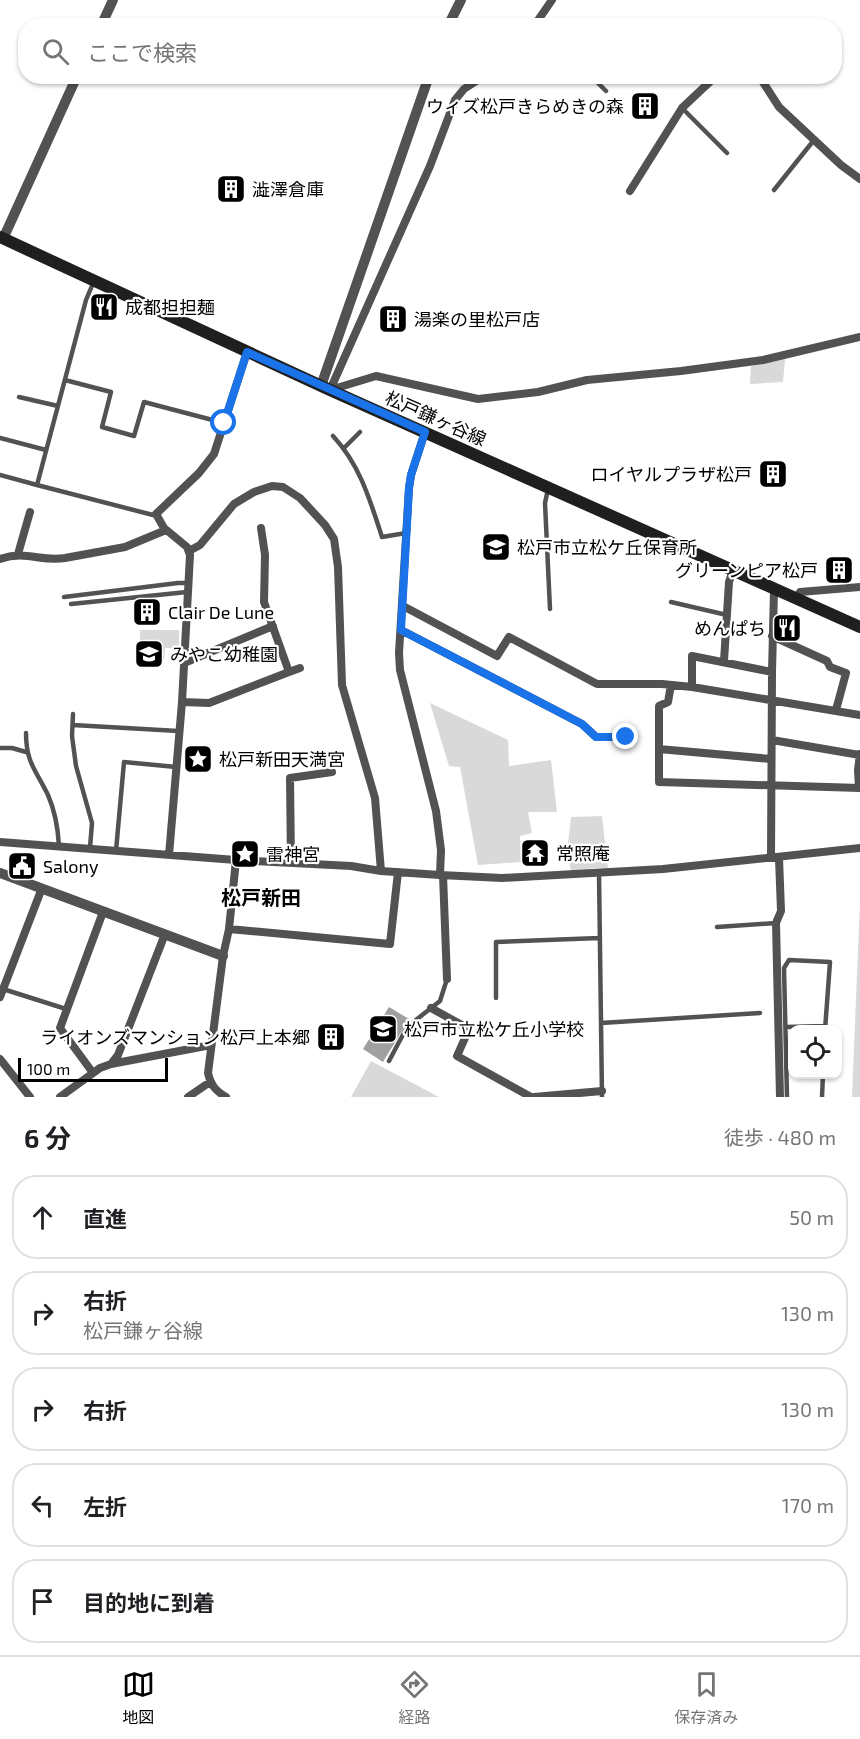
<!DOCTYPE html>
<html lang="ja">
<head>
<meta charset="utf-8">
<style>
	body { margin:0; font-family:"Exo 2","Noto Sans JP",sans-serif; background:#f2f2f2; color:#202124 }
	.controls { position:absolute; right:18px; bottom:18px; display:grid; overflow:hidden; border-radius:12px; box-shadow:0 2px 4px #0004 }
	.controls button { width:54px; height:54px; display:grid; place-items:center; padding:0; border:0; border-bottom:2px solid #e0e0e0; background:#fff; color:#202124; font:30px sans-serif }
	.scale { position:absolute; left:18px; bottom:15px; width:150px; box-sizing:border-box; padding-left:6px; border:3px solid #000; border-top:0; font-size:16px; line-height:21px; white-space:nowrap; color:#000; -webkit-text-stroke:4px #fff; paint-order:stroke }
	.stop { position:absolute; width:18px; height:18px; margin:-14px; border:4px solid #1a73e8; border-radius:50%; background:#fff }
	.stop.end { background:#1a73e8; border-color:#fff; box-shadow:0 2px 6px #0008 }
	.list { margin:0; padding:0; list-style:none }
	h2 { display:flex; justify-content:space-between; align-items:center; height:78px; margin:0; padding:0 24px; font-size:26px }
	h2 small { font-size:20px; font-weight:400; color:#757577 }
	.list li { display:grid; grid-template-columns:39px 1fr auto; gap:18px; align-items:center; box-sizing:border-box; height:84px; margin:0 12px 12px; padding:0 12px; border:2px solid #e0e0e0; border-radius:24px }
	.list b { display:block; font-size:22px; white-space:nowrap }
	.list p { margin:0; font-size:20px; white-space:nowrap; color:#757577 }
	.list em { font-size:20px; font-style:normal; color:#757577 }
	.icon { flex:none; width:33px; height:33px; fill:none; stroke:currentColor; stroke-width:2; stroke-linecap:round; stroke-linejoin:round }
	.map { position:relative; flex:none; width:860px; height:1097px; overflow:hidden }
	.search { position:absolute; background:#fff; box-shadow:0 2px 4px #0004; left:18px; right:18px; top:18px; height:66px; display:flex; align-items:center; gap:15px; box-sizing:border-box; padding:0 21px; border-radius:24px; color:#757577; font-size:22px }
	.sheet { height:558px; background:#fff }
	nav { display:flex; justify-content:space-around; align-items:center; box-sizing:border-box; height:84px; border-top:2px solid #e0e0e0; background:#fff; font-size:16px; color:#757577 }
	nav a { display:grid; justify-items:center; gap:3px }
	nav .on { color:#000 }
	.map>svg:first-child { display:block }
	.green { fill:#d9d9d9 }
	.water { fill:#a0a0a0 }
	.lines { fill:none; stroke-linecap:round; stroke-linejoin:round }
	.service { stroke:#525252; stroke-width:4.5 }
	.minor { stroke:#525252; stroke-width:8 }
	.tertiary { stroke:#525252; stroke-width:10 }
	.secondary { stroke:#1f1f1f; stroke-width:12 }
	.route { stroke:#1a73e8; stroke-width:8 }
	.labels { text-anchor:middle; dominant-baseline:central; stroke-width:4.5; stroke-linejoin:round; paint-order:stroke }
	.poi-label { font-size:18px; fill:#000; stroke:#fff; text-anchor:start }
	.street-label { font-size:18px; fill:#000; stroke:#fff }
	.neighbourhood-label { font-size:20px; font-weight:bold; fill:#000; stroke:#fff }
</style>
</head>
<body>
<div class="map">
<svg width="860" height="1097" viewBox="0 0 860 1097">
	<rect width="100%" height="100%" fill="#fff"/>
	<path class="green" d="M 785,359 L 783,382 L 750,384 L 751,366 Z
		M 140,630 L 179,630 L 179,648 L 165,648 L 164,660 L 140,660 Z
		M 430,703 L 508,740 L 509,766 L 551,760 L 557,812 L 528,812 L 532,833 L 520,836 L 521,862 L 478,865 L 460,767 L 449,766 Z
		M 602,816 L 608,869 L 595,868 L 571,871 L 567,852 L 571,817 Z
		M 860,901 L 860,1097 L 852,1097 Z
		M 371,1061 L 439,1097 L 351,1097 Z"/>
	<path class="water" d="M 389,1007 L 409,1019 L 383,1062 L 363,1049 Z"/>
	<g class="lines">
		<path class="service" d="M 591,76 L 606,91
			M 682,108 L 727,153
			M 774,190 L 814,140
			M 94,281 L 86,300 L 37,485 L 153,515 L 156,514
			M 65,380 L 111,392 L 102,427 L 134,436 L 144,402 L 224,423
			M 19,397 L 58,406
			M 333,436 C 360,465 370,500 382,537 L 406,533
			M 0,438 L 46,450
			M 344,448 L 360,432
			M 0,475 L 37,485
			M 548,489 L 545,503 L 550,609
			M 64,597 L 178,583 L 189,583
			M 671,602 L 727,615
			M 71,604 L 187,592
			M 73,714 L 72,736 L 76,766 L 92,823 L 90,848
			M 73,725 L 178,731
			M 26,733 C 26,763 36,770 48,795 C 55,811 58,828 59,846
			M 0,748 L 12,748 L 26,752
			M 116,851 L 124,762 L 176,767
			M 599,873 L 602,1097
			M 717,927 L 776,923
			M 3,989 L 66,1009
			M 496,998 L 496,942 L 599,938
			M 601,1023 L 760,1013
			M 786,1027 L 825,1026
			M 389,1061 L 407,1027 L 440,1001 L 447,979
			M 787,1097 L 784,968 L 789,960 L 830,962 L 825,1030
			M 822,1097 L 823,1074"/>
		<path class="minor" d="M 534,26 L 552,0
			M 759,76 L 779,107 L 841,165 L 860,179
			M 630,191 L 682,108 L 716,76
			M 330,390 L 376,376 L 478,399 L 538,392 L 587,380 L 681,371 L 763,360 L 860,337
			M 330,390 L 430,166 L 455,100 L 464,89 L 484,76
			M 425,432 L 411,475 L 409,488 L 399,653 L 400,670 L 436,811 L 441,850 L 440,875 L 502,878 L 663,869 L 860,848
			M 189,551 L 200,545 L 234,504 L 254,492 L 272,486 L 283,487 L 300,498 L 325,525 L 334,539 L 338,567 L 342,685 L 375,798 L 381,871
			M 18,554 L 30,512
			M 0,559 C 27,550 40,562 65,558 L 125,547 L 166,530
			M 796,599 L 800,592 L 860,587
			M 403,606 L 497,656 L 509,637 L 597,684 L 662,684 L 692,687 L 860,715
			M 401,630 L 582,724 L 596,737 L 625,737
			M 772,636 L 827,661 L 830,667 L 846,673 L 836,710
			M 724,661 L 729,582 L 733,570
			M 184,663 L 273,626
			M 289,672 L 300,668
			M 671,685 L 668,702 L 659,706 L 659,782 L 860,788
			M 692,687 L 692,656 L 772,672
			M 182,702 L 209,703 L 289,672 L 264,602 L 265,555 L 261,528
			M 772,740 L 860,755
			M 659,749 L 771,759
			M 859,788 L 858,770 L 860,754
			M 0,842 L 236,860 L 351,866 L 381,871 L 440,875
			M 169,855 L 182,702 L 190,555 L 187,547 L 164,528 L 156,514 L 199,473 L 214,454 L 247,352
			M 771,857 L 772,672 L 774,590
			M 779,858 L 781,911 L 776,923 L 780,1097
			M 291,862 L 290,778 L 332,772
			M 443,875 L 447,979
			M 229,929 L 236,860
			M 0,997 L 42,888
			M 431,1008 L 469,1029 L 457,1056 L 531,1097
			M 0,1059 L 30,1097
			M 111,1064 L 211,1045
			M 93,1073 L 60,1028 L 103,912
			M 60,1097 L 100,1068 L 111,1064 L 118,1055 L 165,934
			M 188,1097 L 210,1082
			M 226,1097 C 216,1091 211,1086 208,1073 L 223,956 L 229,929 L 390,944 L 398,872
			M 534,1097 L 602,1091"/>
		<path class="tertiary" d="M 101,26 L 113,0
			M 448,26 L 461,0
			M 3,239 L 77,76
			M 321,386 L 429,76
			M 0,873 L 223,956"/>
		<path class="secondary" d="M 0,237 L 330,390 L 860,627"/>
	</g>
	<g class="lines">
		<path class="route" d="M 224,423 L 247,352 L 425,432 L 411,475 L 409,488 L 401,630 L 582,724 L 596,737 L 626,737"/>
	</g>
	<defs>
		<g id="building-square" transform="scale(1.5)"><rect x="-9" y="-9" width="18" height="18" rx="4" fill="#000" stroke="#fff"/><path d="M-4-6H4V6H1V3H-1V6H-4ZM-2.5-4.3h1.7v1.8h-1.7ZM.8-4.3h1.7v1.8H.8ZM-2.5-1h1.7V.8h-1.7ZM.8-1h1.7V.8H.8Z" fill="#fff"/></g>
		<g id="restaurant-square" transform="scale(1.5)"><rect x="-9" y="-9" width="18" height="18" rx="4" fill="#000" stroke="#fff"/><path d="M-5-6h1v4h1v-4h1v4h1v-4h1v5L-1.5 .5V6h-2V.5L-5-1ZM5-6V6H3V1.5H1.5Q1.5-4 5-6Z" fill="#fff"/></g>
		<g id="school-square" transform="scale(1.5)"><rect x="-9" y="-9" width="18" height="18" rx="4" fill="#000" stroke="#fff"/><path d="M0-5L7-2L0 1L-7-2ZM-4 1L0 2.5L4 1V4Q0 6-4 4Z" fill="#fff"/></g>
		<g id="sight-square" transform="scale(1.5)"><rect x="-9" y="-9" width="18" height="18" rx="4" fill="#000" stroke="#fff"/><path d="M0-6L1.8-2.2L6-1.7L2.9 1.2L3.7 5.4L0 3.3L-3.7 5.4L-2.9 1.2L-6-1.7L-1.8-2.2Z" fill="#fff"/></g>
		<g id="temple-square" transform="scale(1.5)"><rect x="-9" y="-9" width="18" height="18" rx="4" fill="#000" stroke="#fff"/><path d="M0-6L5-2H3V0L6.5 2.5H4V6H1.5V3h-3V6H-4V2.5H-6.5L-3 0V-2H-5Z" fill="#fff"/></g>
		<g id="civic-square" transform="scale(1.5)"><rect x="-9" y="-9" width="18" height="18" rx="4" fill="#000" stroke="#fff"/><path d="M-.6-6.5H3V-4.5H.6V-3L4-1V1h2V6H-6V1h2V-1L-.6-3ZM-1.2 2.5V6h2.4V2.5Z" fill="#fff"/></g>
	</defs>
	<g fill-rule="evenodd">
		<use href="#building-square" x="645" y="106"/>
		<use href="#building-square" x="231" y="189"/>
		<use href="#restaurant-square" x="104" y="307"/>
		<use href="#building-square" x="393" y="319"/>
		<use href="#building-square" x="773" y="474"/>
		<use href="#school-square" x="496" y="547"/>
		<use href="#building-square" x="839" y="570"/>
		<use href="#building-square" x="147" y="612"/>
		<use href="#restaurant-square" x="787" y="628"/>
		<use href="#school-square" x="149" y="654"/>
		<use href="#sight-square" x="198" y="759"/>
		<use href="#temple-square" x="535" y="853"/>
		<use href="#sight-square" x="245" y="854"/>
		<use href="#civic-square" x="22" y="866"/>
		<use href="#school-square" x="383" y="1029"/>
		<use href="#building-square" x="331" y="1037"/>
	</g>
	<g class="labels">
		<g class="poi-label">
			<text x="624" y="106" text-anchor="end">ウィズ松戸きらめきの森</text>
			<text x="252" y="189">澁澤倉庫</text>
			<text x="125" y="307">成都担担麺</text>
			<text x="414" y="319">湯楽の里松戸店</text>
			<text x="752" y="474" text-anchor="end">ロイヤルプラザ松戸</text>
			<text x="517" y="547">松戸市立松ケ丘保育所</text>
			<text x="818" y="570" text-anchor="end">グリーンピア松戸</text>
			<text x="168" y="612">Clair De Lune</text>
			<text x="766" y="628" text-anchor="end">めんぱち</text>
			<text x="170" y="654">みやこ幼稚園</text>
			<text x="219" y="759">松戸新田天満宮</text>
			<text x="556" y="853">常照庵</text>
			<text x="266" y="854">雷神宮</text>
			<text x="43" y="866">Salony</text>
			<text x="404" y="1029">松戸市立松ケ丘小学校</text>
			<text x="310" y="1037" text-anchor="end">ライオンズマンション松戸上本郷</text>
		</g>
		<g class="street-label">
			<text transform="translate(436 418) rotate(24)">松戸鎌ヶ谷線</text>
		</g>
		<g class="neighbourhood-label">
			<text x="261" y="897">松戸新田</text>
		</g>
	</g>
</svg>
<div class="controls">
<button><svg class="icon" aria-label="locate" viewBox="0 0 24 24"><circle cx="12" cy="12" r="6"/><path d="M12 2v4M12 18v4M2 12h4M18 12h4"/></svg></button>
</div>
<div class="scale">100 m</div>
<div class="stop" style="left:224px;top:423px"></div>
<div class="stop end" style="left:626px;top:737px"></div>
<div class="search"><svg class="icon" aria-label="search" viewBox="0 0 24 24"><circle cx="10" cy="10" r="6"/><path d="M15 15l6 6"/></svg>ここで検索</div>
</div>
<section class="sheet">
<h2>6 分<small>徒歩 · 480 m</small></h2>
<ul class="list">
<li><svg class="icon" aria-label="ahead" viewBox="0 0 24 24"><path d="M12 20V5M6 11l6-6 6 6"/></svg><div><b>直進</b></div><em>50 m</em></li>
<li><svg class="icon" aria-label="right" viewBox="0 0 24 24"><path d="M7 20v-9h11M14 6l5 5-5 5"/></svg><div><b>右折</b><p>松戸鎌ヶ谷線</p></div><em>130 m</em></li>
<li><svg class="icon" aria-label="right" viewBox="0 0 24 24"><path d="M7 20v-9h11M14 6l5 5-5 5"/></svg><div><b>右折</b></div><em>130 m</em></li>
<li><svg class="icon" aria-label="left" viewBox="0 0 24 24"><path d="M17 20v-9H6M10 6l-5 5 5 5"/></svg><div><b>左折</b></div><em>170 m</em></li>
<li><svg class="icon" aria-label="arrive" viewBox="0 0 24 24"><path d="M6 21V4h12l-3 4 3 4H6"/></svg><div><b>目的地に到着</b></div></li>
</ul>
</section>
<nav>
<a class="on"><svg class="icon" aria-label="map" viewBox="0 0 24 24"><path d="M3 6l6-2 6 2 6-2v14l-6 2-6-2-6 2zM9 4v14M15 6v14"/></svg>地図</a>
<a><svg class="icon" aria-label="directions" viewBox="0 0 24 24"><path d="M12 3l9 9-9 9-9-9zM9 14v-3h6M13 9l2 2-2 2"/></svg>経路</a>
<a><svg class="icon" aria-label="saved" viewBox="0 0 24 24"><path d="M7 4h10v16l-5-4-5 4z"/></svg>保存済み</a>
</nav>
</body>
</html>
